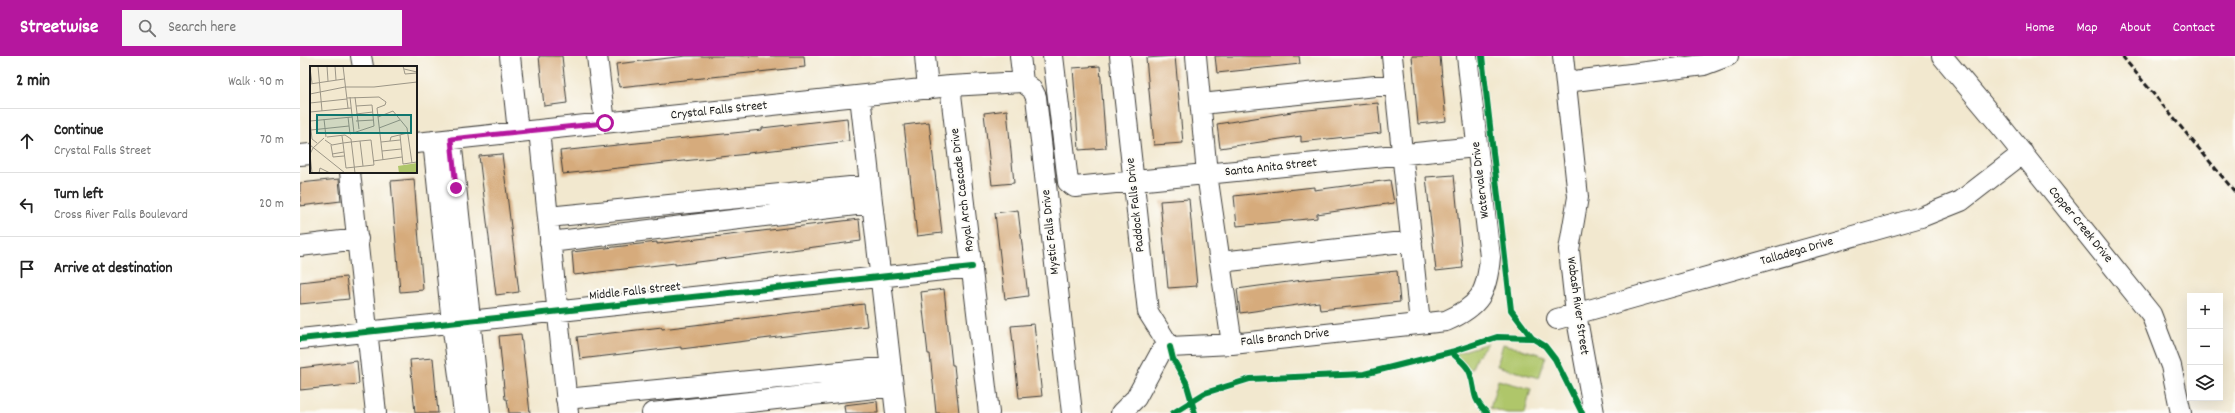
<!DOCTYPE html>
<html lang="en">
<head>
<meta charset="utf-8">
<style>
	body { margin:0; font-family:Dekko,sans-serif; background:#f6f6f6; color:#222 }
	.controls { position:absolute; right:12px; bottom:12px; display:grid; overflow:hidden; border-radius:0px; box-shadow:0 4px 16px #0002 }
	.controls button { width:36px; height:36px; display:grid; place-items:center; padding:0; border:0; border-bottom:1px solid #e0e0e0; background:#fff; color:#222; font:20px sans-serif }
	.stop { position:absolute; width:12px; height:12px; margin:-9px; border:3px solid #b5179e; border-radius:50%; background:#fff }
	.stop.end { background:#b5179e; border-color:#fff; box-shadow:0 1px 4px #0008 }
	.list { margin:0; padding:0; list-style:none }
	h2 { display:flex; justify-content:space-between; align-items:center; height:52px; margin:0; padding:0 16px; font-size:17px }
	h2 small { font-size:13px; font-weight:400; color:#767676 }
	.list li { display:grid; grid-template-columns:26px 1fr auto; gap:12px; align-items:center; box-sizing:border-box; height:64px; padding:0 16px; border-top:1px solid #e0e0e0 }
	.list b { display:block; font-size:15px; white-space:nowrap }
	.list p { margin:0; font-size:13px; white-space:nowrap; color:#767676 }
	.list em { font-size:13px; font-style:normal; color:#767676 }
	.icon { flex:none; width:22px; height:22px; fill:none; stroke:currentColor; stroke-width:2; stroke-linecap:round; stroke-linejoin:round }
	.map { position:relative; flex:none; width:1935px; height:357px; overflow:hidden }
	header { display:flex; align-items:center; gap:24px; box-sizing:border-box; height:56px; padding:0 20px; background:#b5179e; color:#fff }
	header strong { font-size:19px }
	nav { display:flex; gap:22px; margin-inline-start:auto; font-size:14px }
	.search { width:280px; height:36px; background:#f6f6f6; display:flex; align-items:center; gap:10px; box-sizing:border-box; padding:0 14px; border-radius:0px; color:#767676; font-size:15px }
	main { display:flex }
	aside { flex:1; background:#fff }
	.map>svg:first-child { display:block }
	.green { fill:#afc66b; stroke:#667144 }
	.building { fill:#d6ab7b }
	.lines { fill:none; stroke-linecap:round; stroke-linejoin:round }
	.minor-casing { stroke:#3c3b37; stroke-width:22 }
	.minor { stroke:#fff; stroke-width:20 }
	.rail { stroke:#1c1c1c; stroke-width:3; stroke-dasharray:6 3; stroke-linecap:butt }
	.cycleway-casing { stroke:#fdfcf7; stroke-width:8 }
	.cycleway { stroke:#00873e; stroke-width:6 }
	.route { stroke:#b5179e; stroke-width:5 }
	.labels { text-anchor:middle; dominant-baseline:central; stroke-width:4; stroke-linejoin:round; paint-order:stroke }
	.street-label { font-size:13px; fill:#1c1c1c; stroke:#fdfcf7 }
	.inset-road { fill:none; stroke:#9c9687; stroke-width:1 }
	.view { fill:#0f766e; fill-opacity:0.15; stroke:#0f766e; stroke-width:2 }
	.inset-edge { fill:none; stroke:#1c1c1c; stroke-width:2 }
</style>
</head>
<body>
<header>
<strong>Streetwise</strong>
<div class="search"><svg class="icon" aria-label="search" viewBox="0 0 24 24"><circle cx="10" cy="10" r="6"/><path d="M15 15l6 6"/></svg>Search here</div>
<nav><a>Home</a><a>Map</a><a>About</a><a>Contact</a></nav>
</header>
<main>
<aside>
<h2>2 min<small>Walk · 90 m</small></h2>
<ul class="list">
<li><svg class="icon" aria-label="ahead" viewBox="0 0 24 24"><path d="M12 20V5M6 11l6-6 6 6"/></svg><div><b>Continue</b><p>Crystal Falls Street</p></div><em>70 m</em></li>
<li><svg class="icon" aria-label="left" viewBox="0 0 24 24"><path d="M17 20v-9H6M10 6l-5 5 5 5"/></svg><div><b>Turn left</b><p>Cross River Falls Boulevard</p></div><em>20 m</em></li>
<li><svg class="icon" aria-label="arrive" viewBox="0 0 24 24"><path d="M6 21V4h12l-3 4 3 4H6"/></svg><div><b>Arrive at destination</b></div></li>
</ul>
</aside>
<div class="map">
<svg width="1935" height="357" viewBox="0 0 1935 357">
	<rect width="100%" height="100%" fill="#fdfcf7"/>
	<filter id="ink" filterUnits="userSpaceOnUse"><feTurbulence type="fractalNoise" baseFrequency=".025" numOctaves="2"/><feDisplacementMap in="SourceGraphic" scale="8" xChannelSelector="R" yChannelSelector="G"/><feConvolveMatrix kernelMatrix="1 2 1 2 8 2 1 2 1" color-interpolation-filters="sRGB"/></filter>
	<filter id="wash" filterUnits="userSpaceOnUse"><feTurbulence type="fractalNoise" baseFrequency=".012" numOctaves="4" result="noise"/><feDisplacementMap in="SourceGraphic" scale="16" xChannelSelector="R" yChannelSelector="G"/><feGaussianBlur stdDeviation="0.9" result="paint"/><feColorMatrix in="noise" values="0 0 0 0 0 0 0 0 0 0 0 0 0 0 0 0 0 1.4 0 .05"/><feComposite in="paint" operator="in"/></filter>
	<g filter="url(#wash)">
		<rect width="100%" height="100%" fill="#f2e8cf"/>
		<path class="green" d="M 1188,287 L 1177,300 L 1171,314 L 1154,298 Z
			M 1203,288 L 1246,300 L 1239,322 L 1197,310 Z
			M 1198,324 L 1231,333 L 1225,357 L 1207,357 L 1190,352 Z"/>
		<g id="blocks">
			<path class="building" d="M 239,0 L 262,0 L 267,47 L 244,50 Z
				M 386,0 L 504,0 L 505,11 L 319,31 L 316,8 Z
				M 875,0 L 883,87 L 854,89 L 846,2 Z
				M 915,0 L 999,0 L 1000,8 L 917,17 Z
				M 1112,0 L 1140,0 L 1146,65 L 1118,68 Z
				M 800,10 L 806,92 L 779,94 L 773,12 Z
				M 1078,47 L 1081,77 L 1001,86 L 1001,80 L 920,92 L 917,68 L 998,55 Z
				M 707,54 L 714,127 L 692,129 L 684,57 Z
				M 547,62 L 549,85 L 448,97 L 448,98 L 263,118 L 260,95 L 462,74 L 462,72 Z
				M 629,66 L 642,177 L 617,180 L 604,69 Z
				M 202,98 L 219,236 L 196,239 L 179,100 Z
				M 1154,119 L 1163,212 L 1136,215 L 1126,121 Z
				M 39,123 L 41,145 L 0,150 L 0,127 Z
				M 114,123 L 123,234 L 100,236 L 91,125 Z
				M 1090,124 L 1094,147 L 1017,158 L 1017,162 L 937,170 L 934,140 L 1014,131 L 1014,134 Z
				M 889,143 L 897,230 L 868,232 L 860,145 Z
				M 718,154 L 728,240 L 705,243 L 695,157 Z
				M 559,163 L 561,185 L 375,209 L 375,207 L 274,219 L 272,196 L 357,186 L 357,188 Z
				M 1097,215 L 1100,246 L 1020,254 L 1019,246 L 940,257 L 937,233 L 1003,224 Z
				M 46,221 L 49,243 L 0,248 L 0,226 Z
				M 644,233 L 652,309 L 654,309 L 659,357 L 636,357 L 630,298 L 628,298 L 621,236 Z
				M 564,248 L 567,270 L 381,293 L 381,291 L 280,303 L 277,281 L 362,271 L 362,273 Z
				M 734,268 L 742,340 L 719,342 L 711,270 Z
				M 221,278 L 230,357 L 209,357 L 207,343 L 205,343 L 199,280 Z
				M 133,302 L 138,357 L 115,357 L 110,304 Z
				M 57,305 L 59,328 L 0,334 L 0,312 Z
				M 577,345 L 578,357 L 545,357 L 544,349 Z"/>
		</g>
	</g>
	<g filter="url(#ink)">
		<use href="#blocks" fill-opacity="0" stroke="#3c3b37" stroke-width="1"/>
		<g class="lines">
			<g class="minor-casing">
				<path id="minor" d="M 61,0 L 63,11
					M 210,0 L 218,76
					M 297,0 L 305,67
					M 625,0 L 628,33
					M 720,0 L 723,26 L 732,33 L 736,41 L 772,357
					M 753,0 L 768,126 L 775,131 L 1176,91
					M 820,0 L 848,256 L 870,291
					M 896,0 L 907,118 L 932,288
					M 1092,0 L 1120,267
					M 1263,0 L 1278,141 L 1269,194 L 1276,258 L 1294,357
					M 1642,0 L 1703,73 L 1851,258 L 1871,310 L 1881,357
					M 1266,26 L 1404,9 L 1428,0
					M 650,30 L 689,357
					M 560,40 L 596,357
					M 901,48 L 1095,28
					M 239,74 L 268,357
					M 151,83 L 180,357
					M 133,85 L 152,267 L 164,357
					M 116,87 L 650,30 L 723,26
					M 0,99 L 11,98
					M 50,116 L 76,357
					M 248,161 L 570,129
					M 250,186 L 572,147
					M 0,190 L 58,183
					M 920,206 L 1112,185
					M 1257,263 L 1621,161 L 1661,145 L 1723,97
					M 0,283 L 672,211
					M 266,343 L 591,311
					M 352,357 L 593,330
					M 821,357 L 836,342 L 861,296 L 870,291 L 932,288 L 1146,265 C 1180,250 1187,237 1190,201 L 1167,0"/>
			</g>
			<use href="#minor" class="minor"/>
			<path class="rail" d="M 1822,0 L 1935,136"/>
			<g class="cycleway-casing">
				<path id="cycleway" d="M 1182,0 L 1211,254 L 1232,282 L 1245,290 L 1255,303 L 1282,357
					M 0,283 L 672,211
					M 870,291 L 873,303 L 886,326 L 895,357
					M 1151,296 C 1157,302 1167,308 1170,317 C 1177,335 1170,341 1187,357
					M 873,357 L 905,337 L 950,323 L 1064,318 L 1151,296 L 1197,281 L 1232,282"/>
			</g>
			<use href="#cycleway" class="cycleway"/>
		</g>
	</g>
	<g class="lines" filter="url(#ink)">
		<path class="route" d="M 156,132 L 151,83 L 305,67"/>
	</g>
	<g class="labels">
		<g class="street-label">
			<text transform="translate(419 55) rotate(-6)">Crystal Falls Street</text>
			<text transform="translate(971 112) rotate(-6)">Santa Anita Street</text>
			<text transform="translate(1181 124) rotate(-97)">Watervale Drive</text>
			<text transform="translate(663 134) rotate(-97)">Royal Arch Cascade Drive</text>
			<text transform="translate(836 149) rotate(-96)">Paddock Falls Drive</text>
			<text transform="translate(1780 169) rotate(51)">Copper Creek Drive</text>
			<text transform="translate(751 176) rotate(-96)">Mystic Falls Drive</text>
			<text transform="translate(1497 196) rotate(-16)">Talladega Drive</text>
			<text transform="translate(335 236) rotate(-6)">Middle Falls Street</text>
			<text transform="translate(1277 250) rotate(82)">Wabash River Street</text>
			<text transform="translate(985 282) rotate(-6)">Falls Branch Drive</text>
		</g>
	</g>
	<g transform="translate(10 10)">
		<rect width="107" height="107" fill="#f2e8cf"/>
		<path d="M 107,97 L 107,107 L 89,107 L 88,100 Z" fill="#afc66b"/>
		<path class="inset-road" d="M 8,0 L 12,45M 17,0 L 18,15M 25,0 L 26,14M 33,0 L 38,42M 93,0 L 95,8 L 107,7M 0,2 L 2,17M 94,3 L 107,6M 0,18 L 34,13M 0,28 L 35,21 L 64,21 L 107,16M 40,31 L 44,67M 45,31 L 49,63M 37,32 L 69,31 L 76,36 L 75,39 L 67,42 L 73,94M 0,37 L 37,33M 0,46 L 41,42M 46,48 L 63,46M 38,51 L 40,68M 68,51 L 83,45 L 97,62 L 102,97M 14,53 L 16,71M 0,55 L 42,51M 0,55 L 2,73 L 7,77M 46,55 L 64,54M 69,62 L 90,54M 1,64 L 39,60M 40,68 L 64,60 L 62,39 L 46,40M 90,69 L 93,98 L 107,96M 17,71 L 35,69 L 41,73 L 45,107M 15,74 L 22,79 L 33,77 L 41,76 L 50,75 L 61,74 L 64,99 L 36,102 L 33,77 L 32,70M 50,75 L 53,100M 80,75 L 81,71 L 98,67M 71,76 L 90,74M 0,79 L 35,107M 21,79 L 23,91 L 34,90M 3,82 L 14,72M 72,85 L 91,83M 22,88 L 34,86M 63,95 L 92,91M 2,107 L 0,88 L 3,82M 9,107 L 10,102 L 20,107"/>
		<path class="view" d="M 7,49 L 101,49 L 101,67 L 7,67 Z"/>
		<rect width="107" height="107" class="inset-edge"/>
	</g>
</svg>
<div class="controls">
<button>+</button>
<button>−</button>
<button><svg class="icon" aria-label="layers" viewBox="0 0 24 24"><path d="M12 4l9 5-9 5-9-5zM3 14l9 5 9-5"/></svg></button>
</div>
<div class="stop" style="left:305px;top:67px"></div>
<div class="stop end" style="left:156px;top:132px"></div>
</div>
</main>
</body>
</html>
